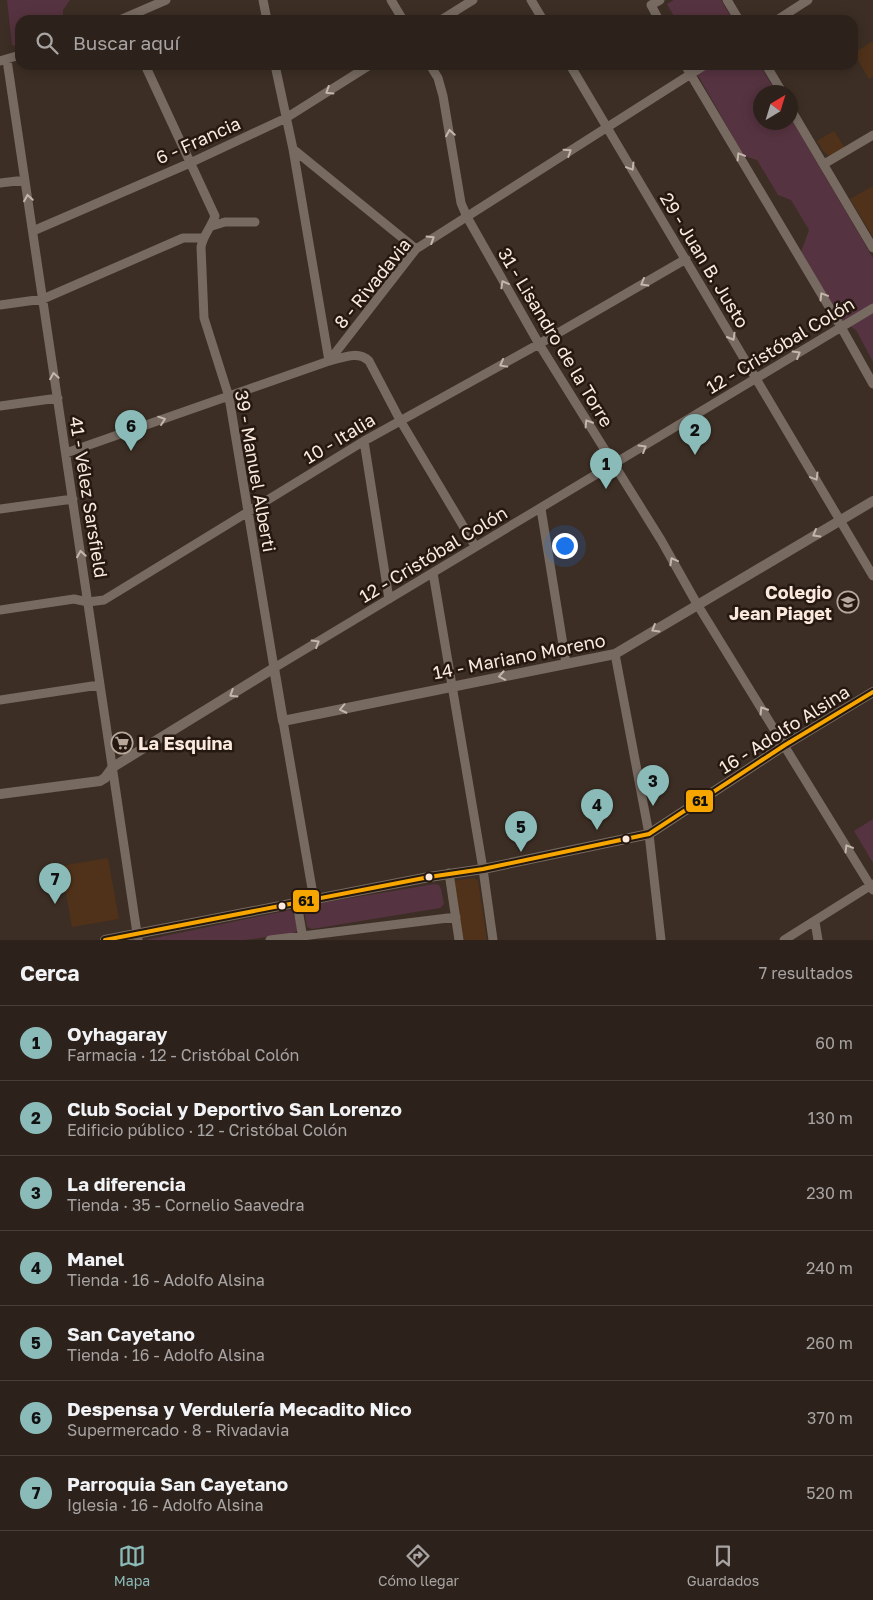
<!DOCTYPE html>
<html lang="es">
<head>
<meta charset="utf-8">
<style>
	body { margin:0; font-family:"Golos Text",sans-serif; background:#352a24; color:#f1f3f6 }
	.compass { position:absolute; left:753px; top:85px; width:45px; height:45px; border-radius:50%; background:#2d221b; box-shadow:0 2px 12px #0003; rotate:38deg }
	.you { position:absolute; left:564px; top:545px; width:18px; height:18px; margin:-12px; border:4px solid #fff; border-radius:50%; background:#1a73e8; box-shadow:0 0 0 8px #1a73e833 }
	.badge { display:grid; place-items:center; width:32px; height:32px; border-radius:50%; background:#8bbbb9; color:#111; font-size:16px; font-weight:700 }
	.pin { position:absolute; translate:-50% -41px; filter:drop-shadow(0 1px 2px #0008) }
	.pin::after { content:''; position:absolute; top:26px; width:18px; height:15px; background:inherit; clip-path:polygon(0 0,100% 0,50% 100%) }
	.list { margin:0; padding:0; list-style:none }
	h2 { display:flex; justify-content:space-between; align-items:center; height:65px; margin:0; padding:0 20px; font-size:21px }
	h2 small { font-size:16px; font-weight:400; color:#a7a4a3 }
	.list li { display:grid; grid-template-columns:32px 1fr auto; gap:15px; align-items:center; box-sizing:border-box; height:75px; padding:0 20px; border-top:1px solid #483f3a }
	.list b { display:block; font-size:19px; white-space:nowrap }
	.list p { margin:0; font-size:16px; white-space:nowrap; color:#a7a4a3 }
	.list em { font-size:16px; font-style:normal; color:#a7a4a3 }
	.icon { flex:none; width:28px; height:28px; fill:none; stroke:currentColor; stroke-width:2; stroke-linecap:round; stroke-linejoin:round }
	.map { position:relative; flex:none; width:873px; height:940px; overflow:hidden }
	.search { position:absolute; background:#2d221b; box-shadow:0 2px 12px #0003; left:15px; right:15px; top:15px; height:55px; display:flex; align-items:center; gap:12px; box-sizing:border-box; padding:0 18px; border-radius:15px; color:#a7a4a3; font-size:19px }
	.sheet { height:590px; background:#2d221b }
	nav { display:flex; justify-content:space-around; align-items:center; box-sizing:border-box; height:70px; border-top:1px solid #483f3a; background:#2d221b; font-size:14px; color:#a7a4a3 }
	nav a { display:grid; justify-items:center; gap:2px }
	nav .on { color:#8bbbb9 }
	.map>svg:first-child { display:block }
	.built { fill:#50321a }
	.green { fill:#563340 }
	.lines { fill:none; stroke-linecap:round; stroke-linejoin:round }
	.minor { stroke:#766a61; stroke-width:9 }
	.tertiary { stroke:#766a61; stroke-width:10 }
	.bus-1-casing { stroke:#241810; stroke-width:8 }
	.bus-1 { stroke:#f7a600; stroke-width:4 }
	.oneway { stroke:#c5b6ab }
	.bus-dot { fill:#fae9dc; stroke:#241810; stroke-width:2 }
	.labels { text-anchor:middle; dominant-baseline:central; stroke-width:5; stroke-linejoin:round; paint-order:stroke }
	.street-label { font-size:18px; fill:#fae9dc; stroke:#241810 }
	.poi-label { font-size:18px; font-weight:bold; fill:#fae9dc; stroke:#241810; text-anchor:end }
	.line-badge { stroke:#241810; stroke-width:2 }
	.pale-badge-label { font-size:14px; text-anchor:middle; font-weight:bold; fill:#111 }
</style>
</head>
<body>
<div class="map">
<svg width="873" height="940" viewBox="0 0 873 940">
	<rect width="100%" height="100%" fill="#3c2e24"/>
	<path class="built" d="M 873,41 L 873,77 L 869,79 L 854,53 Z
		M 834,131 L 845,148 L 831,157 L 824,152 L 817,141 Z
		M 873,186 L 873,237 L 850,199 Z
		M 108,858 L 119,919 L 72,927 L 61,866 Z
		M 474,878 L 478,881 L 487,940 L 460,940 L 453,881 Z"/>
	<path class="green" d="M 7,0 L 70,0 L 63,10 L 63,20 L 20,20 L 20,48 L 12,45 Z
		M 674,0 L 721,0 L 733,20 L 676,20 L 667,4 Z
		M 692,65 L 760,65 L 776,92 L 760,92 L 760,122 L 790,122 L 791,118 L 873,258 L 873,362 L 856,330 L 842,321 L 801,252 L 809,230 L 791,200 L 778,195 L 757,160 L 744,156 Z
		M 873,819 L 873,863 L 854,831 Z
		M 435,884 L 439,885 L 441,889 L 444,904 L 440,908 L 312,929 L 307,927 L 304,909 L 309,905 Z
		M 290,910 C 295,913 298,925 297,931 L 294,933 L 245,940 L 145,940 Z"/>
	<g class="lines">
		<path class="minor" d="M 263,0 L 267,20
			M 391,0 L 403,20
			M 531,0 L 543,20
			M 727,0 L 739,20
			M 120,20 L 166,0
			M 441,20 L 473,0
			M 659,20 L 651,5 L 660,0
			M 777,20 L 808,0
			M 7,60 L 138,940
			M 0,61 L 20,55
			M 145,65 L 215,216 C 211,228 203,235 201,247 L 204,318 L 229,397 L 274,668 L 873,308
			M 275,65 L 293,149 L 329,361 C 342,358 358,350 369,361 L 400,420 L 475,546
			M 430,65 L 438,78 L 443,96 L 461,203 L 467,217 L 539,344 L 661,540 L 697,604 L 873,890
			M 570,65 L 873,576
			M 685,65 L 841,327 L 873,384
			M 766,65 L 782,92
			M 790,108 L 873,248
			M 293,149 L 416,249
			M 824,164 L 873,135
			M 0,183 L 25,180
			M 212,226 L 225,222 L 255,222
			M 33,231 L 190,163 L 286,118 L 370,65
			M 0,305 L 43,299 L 183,238 L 203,238
			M 0,406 L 58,398
			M 364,441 L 389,599
			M 66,453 L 329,361 L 416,249 L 705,65
			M 0,509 L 73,499
			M 541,509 L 566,663
			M 433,573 L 483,869 L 493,940
			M 0,610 L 74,599 L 88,602 L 104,600 L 364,441 L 539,344 L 686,259
			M 615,654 L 649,834 L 661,940
			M 0,700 L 99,685
			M 283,721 L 314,900
			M 449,873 L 459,940
			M 297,903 L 303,939
			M 815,922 L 818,940
			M 270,940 L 456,917
			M 784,940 L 873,884"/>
		<path class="tertiary" d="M 0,794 L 100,781 L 105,778 L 113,767 L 274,668 L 283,721 L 615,654 L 873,501
			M 105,940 L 429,877 L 483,869 L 649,834 L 785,745 L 873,692"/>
		<g class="bus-1-casing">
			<path id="bus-1" d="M 105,940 L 429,877 L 483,869 L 649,834 L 785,745 L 873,692"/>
		</g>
		<use href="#bus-1" class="bus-1"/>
	</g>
	<defs><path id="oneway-chevron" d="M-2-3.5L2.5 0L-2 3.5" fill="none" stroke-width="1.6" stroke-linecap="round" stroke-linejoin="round" transform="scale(1.25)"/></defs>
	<g class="oneway">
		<use href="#oneway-chevron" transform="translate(329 91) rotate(148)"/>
		<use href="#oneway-chevron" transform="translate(450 133) rotate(-99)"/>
		<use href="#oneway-chevron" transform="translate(568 152) rotate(-33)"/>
		<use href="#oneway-chevron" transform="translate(740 156) rotate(-121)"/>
		<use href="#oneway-chevron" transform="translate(631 167) rotate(59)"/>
		<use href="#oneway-chevron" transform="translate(28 198) rotate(-99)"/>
		<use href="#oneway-chevron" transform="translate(431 239) rotate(-32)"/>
		<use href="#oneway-chevron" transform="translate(644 283) rotate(150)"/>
		<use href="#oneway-chevron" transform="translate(504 284) rotate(-119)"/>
		<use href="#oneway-chevron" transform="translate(823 296) rotate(-121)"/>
		<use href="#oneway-chevron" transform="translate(732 337) rotate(60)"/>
		<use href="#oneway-chevron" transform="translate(797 354) rotate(-31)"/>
		<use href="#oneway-chevron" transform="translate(503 364) rotate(151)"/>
		<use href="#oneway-chevron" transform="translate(54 376) rotate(-99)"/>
		<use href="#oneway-chevron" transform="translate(162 420) rotate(-19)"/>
		<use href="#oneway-chevron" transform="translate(588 423) rotate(-122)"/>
		<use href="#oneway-chevron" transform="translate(643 448) rotate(-31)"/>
		<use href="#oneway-chevron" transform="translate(815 477) rotate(59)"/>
		<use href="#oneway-chevron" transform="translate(816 534) rotate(150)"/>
		<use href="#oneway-chevron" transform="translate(81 554) rotate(-99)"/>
		<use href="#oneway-chevron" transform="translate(673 561) rotate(-119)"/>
		<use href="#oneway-chevron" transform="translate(655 629) rotate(149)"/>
		<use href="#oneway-chevron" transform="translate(316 643) rotate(-31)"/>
		<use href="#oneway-chevron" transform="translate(502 676) rotate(169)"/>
		<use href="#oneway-chevron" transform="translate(233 694) rotate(148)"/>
		<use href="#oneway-chevron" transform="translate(343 709) rotate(168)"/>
		<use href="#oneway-chevron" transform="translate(763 710) rotate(-122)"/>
		<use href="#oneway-chevron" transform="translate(848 848) rotate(-121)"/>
	</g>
	<defs>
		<g id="school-ring" transform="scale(1.125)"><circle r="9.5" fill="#241810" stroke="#b8a89c" stroke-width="1.5"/><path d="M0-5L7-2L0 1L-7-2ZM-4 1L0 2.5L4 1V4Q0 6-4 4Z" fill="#b8a89c"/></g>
		<g id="supermarket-ring" transform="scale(1.125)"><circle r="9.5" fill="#241810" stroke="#b8a89c" stroke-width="1.5"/><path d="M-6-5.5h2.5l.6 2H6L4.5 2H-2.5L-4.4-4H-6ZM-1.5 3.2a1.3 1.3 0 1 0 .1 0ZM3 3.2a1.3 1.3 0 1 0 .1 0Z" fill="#b8a89c"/></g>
	</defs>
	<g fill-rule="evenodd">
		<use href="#school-ring" x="848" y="602"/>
		<use href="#supermarket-ring" x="122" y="743"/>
	</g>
	<g class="bus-dot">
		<circle cx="626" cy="839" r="4.5"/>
		<circle cx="429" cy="877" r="4.5"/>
		<circle cx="282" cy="906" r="4.5"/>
	</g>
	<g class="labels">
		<g class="street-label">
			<text transform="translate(198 140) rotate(-24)">6 - Francia</text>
			<text transform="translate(705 260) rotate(59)">29 - Juan B. Justo</text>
			<text transform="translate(372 283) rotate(-51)">8 - Rivadavia</text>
			<text transform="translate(556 337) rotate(59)">31 - Lisandro de la Torre</text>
			<text transform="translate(780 345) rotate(-31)">12 - Cristóbal Colón</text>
			<text transform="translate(339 438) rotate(-31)">10 - Italia</text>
			<text transform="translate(256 471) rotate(80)">39 - Manuel Alberti</text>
			<text transform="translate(89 497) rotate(81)">41 - Vélez Sarsfield</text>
			<text transform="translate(433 554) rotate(-31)">12 - Cristóbal Colón</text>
			<text transform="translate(519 656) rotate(-11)">14 - Mariano Moreno</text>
			<text transform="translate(784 729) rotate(-32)">16 - Adolfo Alsina</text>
		</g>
		<g class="poi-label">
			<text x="832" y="592">Colegio<tspan x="832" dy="21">Jean Piaget</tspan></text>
			<text x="138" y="743" text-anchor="start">La Esquina</text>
		</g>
	</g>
	<g class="line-badge">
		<rect x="685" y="789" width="29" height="24" rx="5" fill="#f7a600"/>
		<rect x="292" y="889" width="28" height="24" rx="5" fill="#f7a600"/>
	</g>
	<g class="pale-badge-label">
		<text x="700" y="806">61</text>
		<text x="306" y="906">61</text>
	</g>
</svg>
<svg class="compass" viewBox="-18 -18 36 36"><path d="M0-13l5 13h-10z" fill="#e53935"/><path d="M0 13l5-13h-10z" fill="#a7a4a3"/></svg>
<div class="you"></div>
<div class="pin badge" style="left:606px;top:489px">1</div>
<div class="pin badge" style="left:695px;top:455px">2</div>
<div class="pin badge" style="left:653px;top:806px">3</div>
<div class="pin badge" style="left:597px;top:830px">4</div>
<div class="pin badge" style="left:521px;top:852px">5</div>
<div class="pin badge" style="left:131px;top:451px">6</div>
<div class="pin badge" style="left:55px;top:904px">7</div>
<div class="search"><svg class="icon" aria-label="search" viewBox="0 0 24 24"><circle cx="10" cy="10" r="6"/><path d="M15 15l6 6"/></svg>Buscar aquí</div>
</div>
<section class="sheet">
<h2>Cerca<small>7 resultados</small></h2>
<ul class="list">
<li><span class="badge">1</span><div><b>Oyhagaray</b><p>Farmacia · 12 - Cristóbal Colón</p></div><em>60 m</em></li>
<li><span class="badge">2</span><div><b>Club Social y Deportivo San Lorenzo</b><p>Edificio público · 12 - Cristóbal Colón</p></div><em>130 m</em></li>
<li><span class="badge">3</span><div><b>La diferencia</b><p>Tienda · 35 - Cornelio Saavedra</p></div><em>230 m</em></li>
<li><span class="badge">4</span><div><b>Manel</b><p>Tienda · 16 - Adolfo Alsina</p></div><em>240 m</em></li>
<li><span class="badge">5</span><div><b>San Cayetano</b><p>Tienda · 16 - Adolfo Alsina</p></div><em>260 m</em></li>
<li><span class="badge">6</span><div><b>Despensa y Verdulería Mecadito Nico</b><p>Supermercado · 8 - Rivadavia</p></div><em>370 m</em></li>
<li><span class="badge">7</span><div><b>Parroquia San Cayetano</b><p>Iglesia · 16 - Adolfo Alsina</p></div><em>520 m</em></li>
</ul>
</section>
<nav>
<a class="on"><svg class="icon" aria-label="map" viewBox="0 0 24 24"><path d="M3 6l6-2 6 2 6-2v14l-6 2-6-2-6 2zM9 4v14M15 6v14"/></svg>Mapa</a>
<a><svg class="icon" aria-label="directions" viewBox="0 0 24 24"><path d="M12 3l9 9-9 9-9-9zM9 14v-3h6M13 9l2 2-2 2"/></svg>Cómo llegar</a>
<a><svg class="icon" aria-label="saved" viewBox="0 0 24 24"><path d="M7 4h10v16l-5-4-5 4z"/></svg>Guardados</a>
</nav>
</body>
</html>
